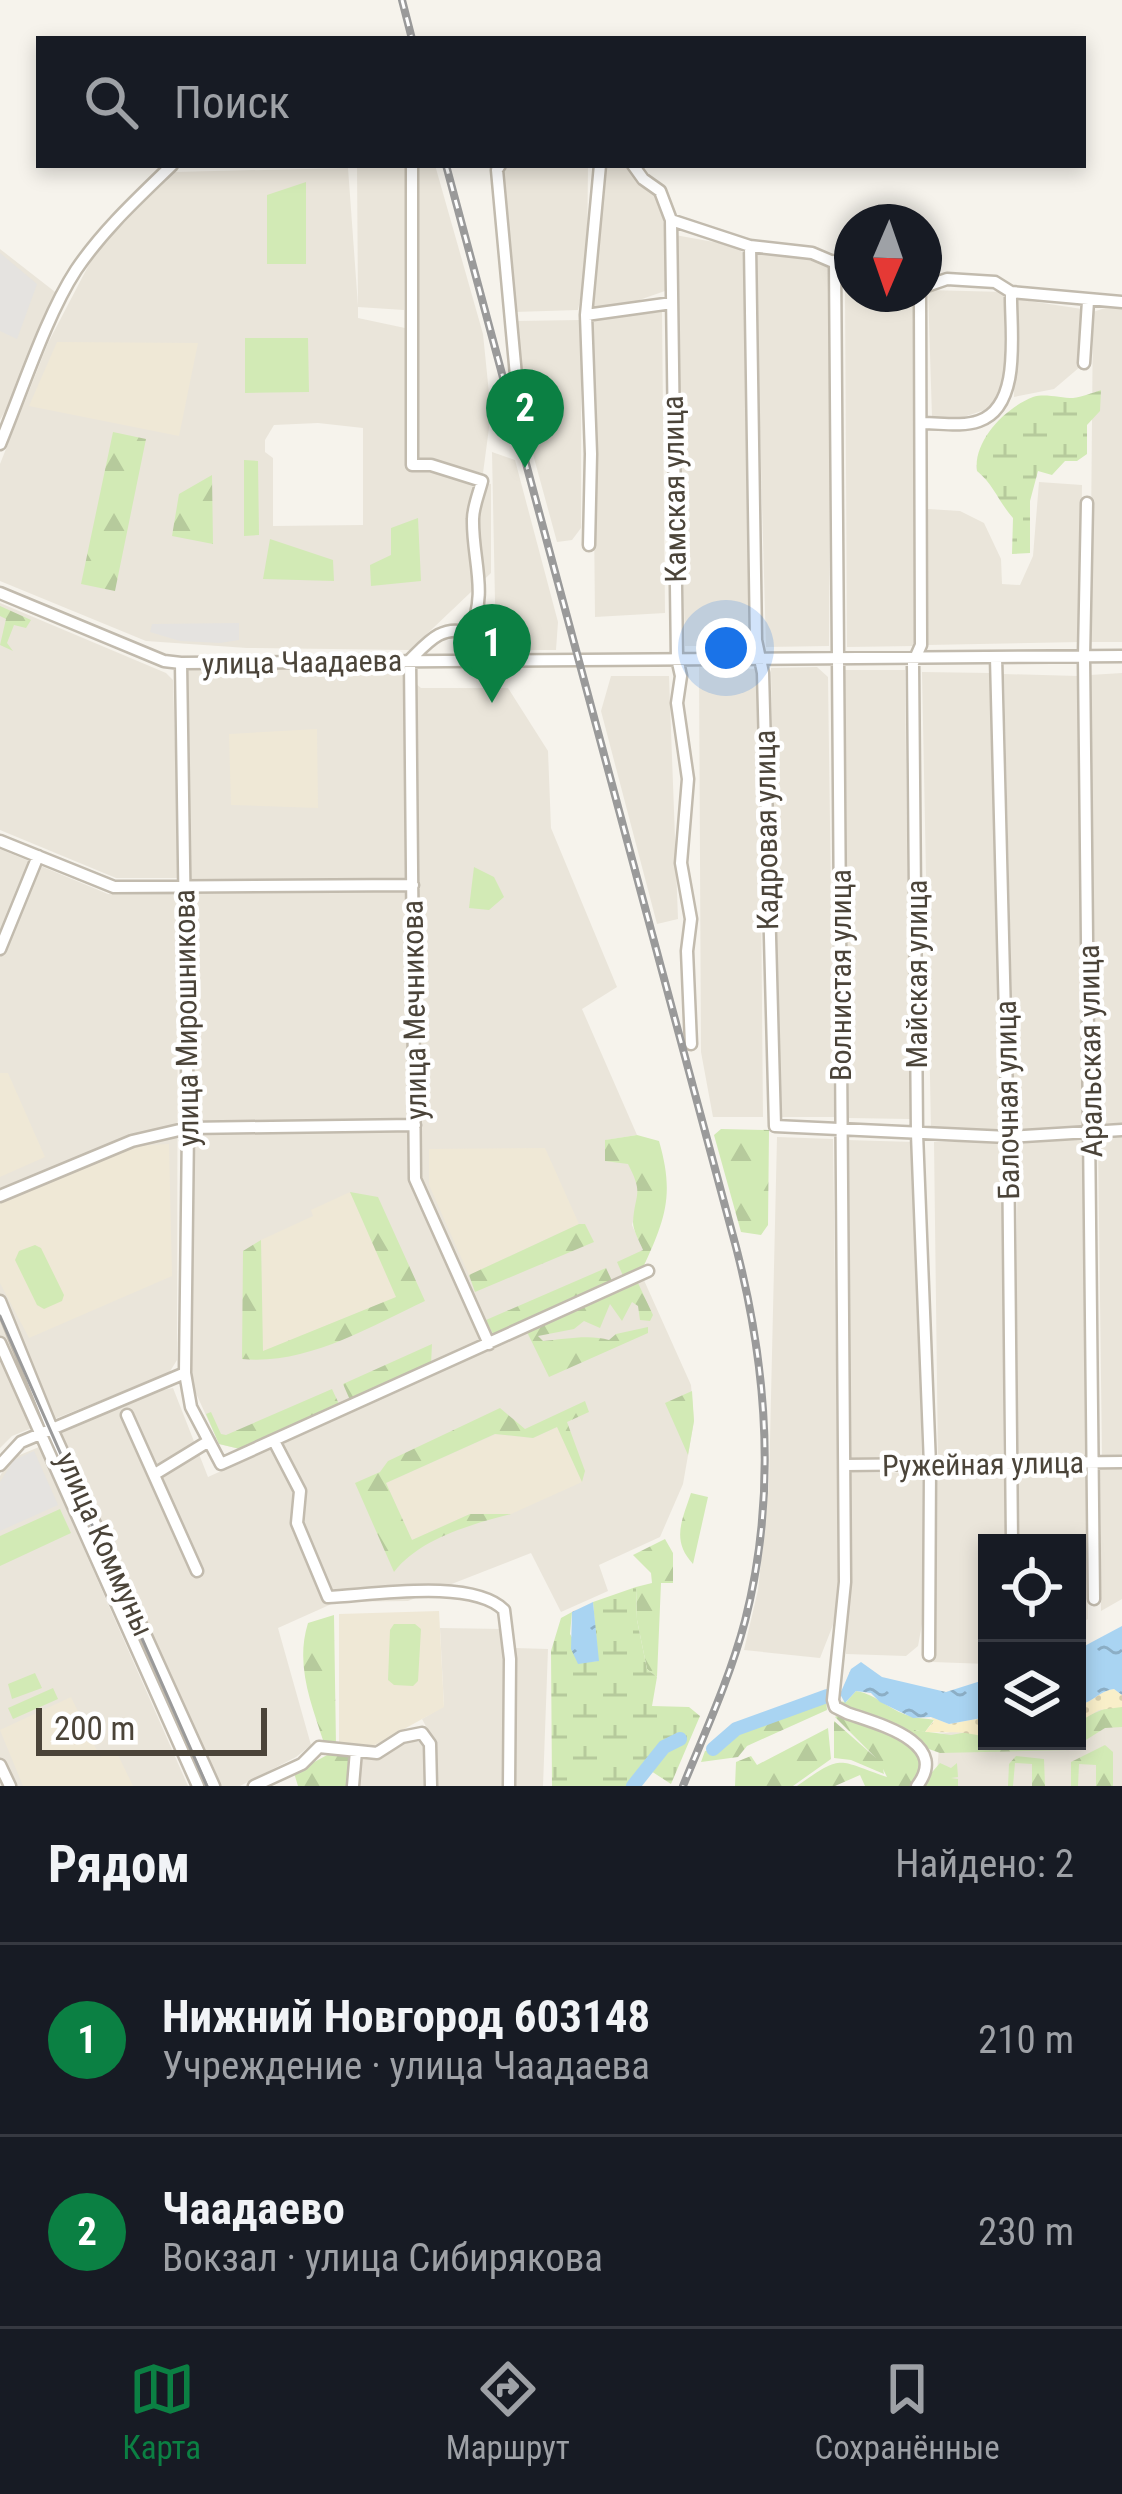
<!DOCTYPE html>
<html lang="ru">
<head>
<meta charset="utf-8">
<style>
	body { margin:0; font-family:"Roboto Condensed",sans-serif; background:#20242c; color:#f1f3f6 }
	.controls { position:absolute; right:36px; bottom:36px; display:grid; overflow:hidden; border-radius:0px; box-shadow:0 6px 18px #0003 }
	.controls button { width:108px; height:108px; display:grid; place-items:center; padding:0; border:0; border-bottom:3px solid #363941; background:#171b24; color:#f1f3f6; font:60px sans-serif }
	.compass { position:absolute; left:834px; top:204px; width:108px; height:108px; border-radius:50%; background:#171b24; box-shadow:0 6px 18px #0003; rotate:182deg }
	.scale { position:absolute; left:36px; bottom:30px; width:231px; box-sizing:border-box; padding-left:12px; border:6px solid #4b4439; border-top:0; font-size:33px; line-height:42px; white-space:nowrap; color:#4b4439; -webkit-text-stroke:9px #fff; paint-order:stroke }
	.you { position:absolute; left:726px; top:648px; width:42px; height:42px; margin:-30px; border:9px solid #fff; border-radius:50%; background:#1a73e8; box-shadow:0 0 0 18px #1a73e833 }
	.badge { display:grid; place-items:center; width:78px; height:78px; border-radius:50%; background:#0b8043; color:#fff; font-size:39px; font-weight:700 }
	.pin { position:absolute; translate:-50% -99px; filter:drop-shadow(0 3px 6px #0008) }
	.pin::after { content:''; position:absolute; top:63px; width:42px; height:36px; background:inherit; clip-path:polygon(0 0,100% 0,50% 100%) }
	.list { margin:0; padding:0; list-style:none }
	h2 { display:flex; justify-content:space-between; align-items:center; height:156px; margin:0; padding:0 48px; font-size:51px }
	h2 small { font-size:39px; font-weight:400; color:#9ea1a6 }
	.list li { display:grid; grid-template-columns:78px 1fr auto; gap:36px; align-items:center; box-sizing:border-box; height:192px; padding:0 48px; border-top:3px solid #363941 }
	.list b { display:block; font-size:45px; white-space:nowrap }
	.list p { margin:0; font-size:39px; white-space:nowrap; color:#9ea1a6 }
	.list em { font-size:39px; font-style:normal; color:#9ea1a6 }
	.icon { flex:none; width:66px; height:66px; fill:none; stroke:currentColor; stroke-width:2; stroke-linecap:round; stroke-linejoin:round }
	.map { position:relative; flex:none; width:1122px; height:1786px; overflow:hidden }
	.search { position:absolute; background:#171b24; box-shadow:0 6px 18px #0003; left:36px; right:36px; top:36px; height:132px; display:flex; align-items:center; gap:30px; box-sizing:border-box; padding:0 42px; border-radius:0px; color:#9ea1a6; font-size:45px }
	.sheet { height:540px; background:#171b24 }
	nav { display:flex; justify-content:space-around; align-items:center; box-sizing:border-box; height:168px; border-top:3px solid #363941; background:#171b24; font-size:33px; color:#9ea1a6 }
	nav a { display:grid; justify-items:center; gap:6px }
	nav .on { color:#0b8043 }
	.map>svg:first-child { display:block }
	.residential { fill:#eae5da; fill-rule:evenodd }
	.education { fill:#efe8d6 }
	.green { fill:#d2eab5 }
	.forest { fill:url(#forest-firs) }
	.wetland { fill:url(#wetland-marsh) }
	.sand { fill:url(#sand-dots) }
	.parking { fill:#e5e3e0 }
	.water { fill:url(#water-ripples) }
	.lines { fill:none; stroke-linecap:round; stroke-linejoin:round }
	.river { stroke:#a9d4f2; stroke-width:14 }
	.minor-casing { stroke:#c2bbae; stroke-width:15 }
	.minor { stroke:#fff; stroke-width:10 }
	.tram { stroke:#9a9a9a; stroke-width:3 }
	.rail-casing { stroke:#9a9a9a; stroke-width:8 }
	.rail { stroke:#fff; stroke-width:3; stroke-dasharray:9; stroke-linecap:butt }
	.labels { text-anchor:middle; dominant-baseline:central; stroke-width:9; stroke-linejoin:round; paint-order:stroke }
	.street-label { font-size:30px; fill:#4b4439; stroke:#fff }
</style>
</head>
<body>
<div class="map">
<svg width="1122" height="1786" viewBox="0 0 1122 1786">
	<defs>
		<pattern id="forest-firs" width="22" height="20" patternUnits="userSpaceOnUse" patternTransform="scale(3)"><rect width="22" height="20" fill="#d2eab5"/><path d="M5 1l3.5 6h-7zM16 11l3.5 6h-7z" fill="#b6ca9c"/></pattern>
		<pattern id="wetland-marsh" width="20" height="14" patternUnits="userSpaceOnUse" patternTransform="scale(3)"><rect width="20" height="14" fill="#d2eab5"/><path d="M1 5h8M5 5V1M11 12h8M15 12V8" fill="none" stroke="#b6ca9c"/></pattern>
		<pattern id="sand-dots" width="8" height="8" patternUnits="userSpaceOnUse" patternTransform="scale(3)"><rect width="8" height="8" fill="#f9efc9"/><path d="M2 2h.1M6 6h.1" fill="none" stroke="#d7cead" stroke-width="1.8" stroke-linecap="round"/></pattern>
		<pattern id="water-ripples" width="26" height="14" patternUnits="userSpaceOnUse" patternTransform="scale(3)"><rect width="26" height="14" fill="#a9d4f2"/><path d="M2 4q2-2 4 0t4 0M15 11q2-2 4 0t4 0" fill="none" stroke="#8caec5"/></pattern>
	</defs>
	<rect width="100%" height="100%" fill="#f6f3ec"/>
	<path class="residential" d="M 357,165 L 406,165 L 404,310 L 358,307 L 358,318 L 405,328 L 408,461 L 491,484 L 491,573 L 410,650 L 247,648 L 146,641 L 0,581 L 0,464 L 48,343 L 95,253 L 173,172 L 348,168 L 358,306 ZM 318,423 L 363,428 L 363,525 L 273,526 L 273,458 L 265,452 L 265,440 L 274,425 Z
		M 416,165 L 435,165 L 483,334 L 491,413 L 483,473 L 416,460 Z
		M 504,165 L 588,165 L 587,263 L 578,310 L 514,312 L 501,172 Z
		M 607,165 L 624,165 L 660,201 L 666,238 L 665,291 L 622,306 L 594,309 L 598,225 Z
		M 675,235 L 736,246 L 746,256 L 749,646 L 685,646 Z
		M 0,249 L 59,295 L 32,364 L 0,420 Z
		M 755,251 L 798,254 L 831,267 L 829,646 L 766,647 Z
		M 845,289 L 852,289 L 852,294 L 915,294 L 914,646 L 847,647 Z
		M 928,290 L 1004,292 L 1004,389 L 987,409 L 961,418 L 932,417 Z
		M 1016,299 L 1082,309 L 1081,366 L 1054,389 L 1014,397 Z
		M 1114,305 L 1122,306 L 1122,642 L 1090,642 L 1093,312 Z
		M 662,312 L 665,613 L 595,617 L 592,319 Z
		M 581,320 L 581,528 L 572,540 L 557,542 L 525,425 L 515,321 Z
		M 492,452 L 515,460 L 558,622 L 556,650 L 496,650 Z
		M 1039,482 L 1082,485 L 1080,642 L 927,645 L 928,509 L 960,511 L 984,523 L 1001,559 L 1002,584 L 1020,585 L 1033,556 Z
		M 0,603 L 166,673 L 173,680 L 179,878 L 116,878 L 0,830 Z
		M 699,667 L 759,669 L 763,1117 L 713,1117 L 701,1052 Z
		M 817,667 L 828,677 L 834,1117 L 777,1117 L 771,668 Z
		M 184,669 L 398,669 L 421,688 L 508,688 L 548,751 L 551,828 L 617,987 L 582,1009 L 637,1135 L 606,1140 L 629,1164 L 637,1182 L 639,1199 L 632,1225 L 643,1250 L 624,1278 L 240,1449 L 219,1444 L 190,1380 Z
		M 845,670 L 905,670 L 910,1119 L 849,1118 Z
		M 922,672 L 990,673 L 1001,1132 L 931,1128 Z
		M 1122,673 L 1122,1123 L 1097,1124 L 1090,675 Z
		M 1004,674 L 1078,676 L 1085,1127 L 1015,1132 Z
		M 611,676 L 669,676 L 678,919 L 657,924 L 601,711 Z
		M 0,849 L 108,894 L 178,895 L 177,1360 L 169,1373 L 12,1436 L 0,1448 Z
		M 777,1137 L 833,1139 L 839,1583 L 833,1625 L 820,1658 L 744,1650 L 758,1590 L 769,1484 Z
		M 1122,1137 L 1122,1457 L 1102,1458 L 1098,1139 Z
		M 847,1140 L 914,1142 L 922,1461 L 850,1461 Z
		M 1084,1140 L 1085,1460 L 1014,1463 L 1018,1142 Z
		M 1004,1141 L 1003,1462 L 938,1463 L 934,1142 Z
		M 643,1278 L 691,1385 L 694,1421 L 683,1484 L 660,1537 L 599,1565 L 608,1591 L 561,1612 L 531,1553 L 408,1601 L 336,1602 L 278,1628 L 311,1745 L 296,1757 L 240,1786 L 218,1786 L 61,1433 L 152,1392 L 173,1388 L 208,1477 Z
		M 39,1447 L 188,1786 L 0,1786 L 0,1476 L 10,1459 Z
		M 1087,1468 L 1088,1619 L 1077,1625 L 1077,1543 L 1016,1543 L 1015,1470 Z
		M 1122,1468 L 1122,1599 L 1101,1611 L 1100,1469 Z
		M 1005,1470 L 1005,1543 L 987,1543 L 987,1664 L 933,1662 L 936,1471 Z
		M 849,1472 L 922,1473 L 922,1624 L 918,1646 L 906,1656 L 846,1654 Z
		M 440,1628 L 503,1629 L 502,1786 L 436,1786 L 435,1743 L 422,1719 L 444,1706 Z
		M 515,1648 L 548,1649 L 543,1786 L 513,1786 Z
		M 1122,1702 L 1122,1786 L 936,1786 L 940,1734 L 987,1725 L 987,1741 L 1077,1741 L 1077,1710 Z
		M 402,1741 L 425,1742 L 426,1786 L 359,1786 L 359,1756 Z"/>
	<path class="education" d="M 57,342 L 198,343 L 179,436 L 29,406 Z
		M 317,729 L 318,808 L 231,805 L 229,734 Z
		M 0,1073 L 8,1073 L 45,1157 L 0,1177 Z
		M 169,1144 L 172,1276 L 29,1338 L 0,1283 L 0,1202 L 129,1146 Z
		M 545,1148 L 579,1224 L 469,1275 L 429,1185 L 429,1149 Z
		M 350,1192 L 397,1297 L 262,1352 L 261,1240 L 313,1216 L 311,1210 Z
		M 558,1427 L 582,1482 L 511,1514 L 470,1514 L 412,1540 L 386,1483 L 496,1434 L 533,1438 Z
		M 439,1611 L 444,1707 L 375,1745 L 339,1746 L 339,1614 Z
		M 71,1697 L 100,1757 L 116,1751 L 133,1786 L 23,1786 L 0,1730 Z"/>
	<path class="green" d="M 306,182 L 306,264 L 267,264 L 267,195 Z
		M 245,338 L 308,338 L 309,392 L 245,393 Z
		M 244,460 L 258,461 L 259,535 L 244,536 Z
		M 418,518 L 421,581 L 371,586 L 370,565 L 391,555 L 391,528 Z
		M 270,539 L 333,560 L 334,581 L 263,579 Z
		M 474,867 L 494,877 L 504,897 L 489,910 L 469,908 Z
		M 35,1245 L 41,1248 L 64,1295 L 62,1301 L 44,1309 L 37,1305 L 15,1260 L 19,1251 Z
		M 60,1509 L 71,1533 L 0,1566 L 0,1536 Z
		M 394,1624 L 415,1624 L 421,1629 L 418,1681 L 413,1686 L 394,1685 L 388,1680 L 390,1630 Z
		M 35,1673 L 42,1688 L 12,1699 L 8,1684 Z
		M 53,1688 L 58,1699 L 13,1719 L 8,1708 Z
		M 856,1691 C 877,1694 892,1713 914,1717 C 920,1719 927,1718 934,1720 L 925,1732 L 915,1730 L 913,1736 L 839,1705 L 837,1701 L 846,1702 Z"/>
	<path class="forest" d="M 113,432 L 146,439 L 115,591 L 81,584 Z
		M 212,475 L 213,544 L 172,536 L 179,494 Z
		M 0,606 L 31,620 L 26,628 L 14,625 L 7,643 L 13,651 L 0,645 L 6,619 L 0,616 Z
		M 721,1129 L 769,1130 L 768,1225 L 761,1235 L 741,1232 L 714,1135 Z
		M 637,1135 L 659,1141 C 675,1196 665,1220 642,1270 L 624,1278 L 617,1262 L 643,1250 C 639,1241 633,1230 633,1222 C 635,1192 644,1195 628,1164 L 605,1161 L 605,1140 Z
		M 350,1192 L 378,1197 L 425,1301 C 367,1328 307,1365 242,1359 L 243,1251 L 261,1240 L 263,1351 L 396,1297 Z
		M 579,1224 L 585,1224 L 594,1242 L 475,1292 L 469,1275 Z
		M 606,1268 L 613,1283 L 494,1336 L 486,1320 Z
		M 638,1283 L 653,1315 L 650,1321 L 640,1320 L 638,1306 L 632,1302 L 622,1321 L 610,1304 L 600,1328 L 584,1321 L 574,1329 L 538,1336 L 543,1341 C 563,1339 591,1334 609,1340 L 616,1334 L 648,1327 L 648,1333 L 549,1377 L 527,1332 Z
		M 432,1344 L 431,1364 L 350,1400 L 343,1384 Z
		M 332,1389 L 339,1404 L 240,1449 L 219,1444 L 206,1414 L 211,1412 L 221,1434 L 226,1435 Z
		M 692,1391 L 694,1421 L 688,1455 L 665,1403 Z
		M 585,1401 L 589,1412 L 567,1422 L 585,1471 L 582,1482 L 557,1427 L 533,1438 L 495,1434 L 386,1483 L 412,1540 L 470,1514 L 511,1514 C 472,1524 419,1539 394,1572 L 355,1483 L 380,1472 L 388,1461 L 500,1408 L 525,1429 Z
		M 691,1493 L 708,1497 L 693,1564 C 671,1540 682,1521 691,1493 Z
		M 665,1539 L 673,1553 L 673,1583 L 661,1583 L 657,1677 L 647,1669 L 637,1620 L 636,1587 L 652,1583 L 651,1573 L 633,1555 Z
		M 334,1615 L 336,1746 L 324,1743 C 311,1703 295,1665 308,1623 Z
		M 826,1699 L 827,1710 L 747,1746 L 738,1757 L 701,1762 L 705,1751 L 724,1747 L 747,1727 Z
		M 1109,1707 L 1122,1707 L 1122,1727 L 1105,1728 L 1070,1750 L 940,1753 L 926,1748 L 913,1736 L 914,1730 L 951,1735 L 973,1731 L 987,1741 L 1077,1741 L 1080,1719 Z
		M 838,1715 L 892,1732 L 925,1757 L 914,1786 L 865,1786 L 860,1775 L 835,1786 L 797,1786 C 844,1753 836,1760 887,1777 L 883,1769 L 884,1774 L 851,1760 L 834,1758 L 834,1721 L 876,1758 L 835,1717 Z
		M 828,1728 L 831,1759 L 793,1786 L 735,1786 L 736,1762 L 751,1756 L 757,1765 Z
		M 1105,1745 L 1113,1752 L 1113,1786 L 1096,1786 L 1096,1765 L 1079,1764 L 1078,1786 L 1071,1786 L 1071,1762 Z
		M 329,1754 L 353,1755 L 351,1786 L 298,1786 L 294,1773 Z
		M 1016,1756 L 1044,1759 L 1045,1786 L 1032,1786 L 1032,1764 L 1015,1763 L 1013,1786 L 1008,1786 L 1009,1764 Z
		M 940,1763 L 951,1768 L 957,1763 L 958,1777 L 951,1778 L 958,1779 L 958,1786 L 920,1786 Z"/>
	<path class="wetland" d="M 1101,390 L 1100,411 L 1087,425 L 1087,454 L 1077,461 L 1065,461 L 1052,475 L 1038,471 L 1030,501 L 1030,553 L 1012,554 L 1013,518 C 998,501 994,485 977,471 C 973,441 1005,408 1033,397 C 1044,393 1061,398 1073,398 C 1082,397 1092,393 1101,390 Z
		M 636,1587 L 637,1620 L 647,1669 L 657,1677 L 652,1706 L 689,1707 L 700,1716 L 671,1784 L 651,1771 L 638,1786 L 552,1786 L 551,1651 L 561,1618 L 572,1612 L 570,1634 L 586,1662 L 598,1661 L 593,1602 Z"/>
	<path class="sand" d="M 1114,1689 L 1122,1695 L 1122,1707 L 1099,1710 L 1077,1723 L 1077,1705 C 1092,1704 1098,1691 1114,1689 Z
		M 931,1717 L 949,1724 L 987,1717 L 987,1739 C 971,1730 945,1733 925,1732 L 934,1721 Z"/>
	<path class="parking" d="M 0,253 L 37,284 L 17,339 L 0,331 Z
		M 239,623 L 239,640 L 220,643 L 180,641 L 150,632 L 152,624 Z
		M 34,1451 L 58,1505 L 0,1531 L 0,1482 L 14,1460 Z"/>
	<path class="water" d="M 593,1602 L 599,1661 L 578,1664 L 571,1649 L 572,1612 Z
		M 1122,1626 L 1122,1695 L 1114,1689 C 1098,1691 1092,1704 1077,1705 L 1077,1650 Z
		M 861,1662 L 882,1677 L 946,1692 L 987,1679 L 987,1717 L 949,1724 L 931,1717 L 913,1718 L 880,1702 L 871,1693 L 856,1691 L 845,1703 L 840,1694 L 851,1669 Z"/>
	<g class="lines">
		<path class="river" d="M 713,1749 L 736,1729 L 827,1696
			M 633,1786 L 664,1747 L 680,1739"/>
		<g class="minor-casing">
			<path id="minor" d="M 412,165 L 412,465 L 431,465 L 482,481 C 479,493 473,507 473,519 C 472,559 489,594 469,633
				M 500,165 L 497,170 L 519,408
				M 633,165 L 643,179 L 660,191 L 671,220 L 677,658 L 681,676 L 677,703 L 688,779 L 681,863 L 691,919 L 687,951 L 691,1044
				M 671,220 L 750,246 L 812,253 L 852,270
				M 750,246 L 756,640 L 763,673 L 775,1126 L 1008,1137 L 1122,1130
				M 835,261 L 845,1582 L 833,1700 L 835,1707 L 847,1713 C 878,1724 951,1742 917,1786
				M 924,287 L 947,279 L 995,282 L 1011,292 L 1122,302
				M 920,294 L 921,645 L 913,663 L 917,1134 L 930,1465 L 929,1655
				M 586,315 L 672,303
				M 1084,363 L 1088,301
				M 923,423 C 941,423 962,427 979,421 C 1023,406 1010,328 1011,292
				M 0,444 C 22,391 46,316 76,270 C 103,230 138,198 172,165
				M 1087,503 L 1084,657 L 1094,1599
				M 589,545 L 591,454 L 586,315 L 600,165
				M 0,593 L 164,661 L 181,663 L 1122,656
				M 996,657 L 1008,1137 L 1012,1543
				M 410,660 L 415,1179 L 489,1344
				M 410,660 C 428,642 442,624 469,633 L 474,659
				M 181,663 L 188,1128 L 185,1373 L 191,1407 L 221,1464 L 648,1271
				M 0,841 L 114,887 L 413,885
				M 0,949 L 38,856
				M 0,1196 L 132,1141 L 188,1128 L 415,1125
				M 0,1301 L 52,1429 L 214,1786
				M 0,1343 L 198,1786
				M 127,1415 L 197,1571
				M 274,1441 L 300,1491 L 297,1523 L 328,1597 C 372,1595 472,1578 504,1610 L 510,1659 L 509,1786
				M 0,1465 L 21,1442 L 185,1373
				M 845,1465 L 1122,1462
				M 155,1474 L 209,1441
				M 0,1765 L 10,1786
				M 254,1786 L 302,1764 L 319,1747 L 377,1753 L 402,1737 L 422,1733 L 430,1744 L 431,1786
				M 353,1786 L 356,1751"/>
		</g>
		<use href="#minor" class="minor"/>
		<path class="tram" d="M 0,1316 L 207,1786"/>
		<g class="rail-casing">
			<path id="rail" d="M 402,0 L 412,39
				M 446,165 L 736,1247 C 768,1371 777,1496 745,1621 C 730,1678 705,1732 683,1786"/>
		</g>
		<use href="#rail" class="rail"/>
	</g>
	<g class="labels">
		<g class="street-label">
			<text transform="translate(674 489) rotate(-91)">Камская улица</text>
			<text transform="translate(302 662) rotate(-1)">улица Чаадаева</text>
			<text transform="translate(766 830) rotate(-91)">Кадровая улица</text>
			<text transform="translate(916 974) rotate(-90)">Майская улица</text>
			<text transform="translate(840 975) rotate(-90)">Волнистая улица</text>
			<text transform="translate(414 1010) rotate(-91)">улица Мечникова</text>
			<text transform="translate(186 1018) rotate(-91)">улица Мирошникова</text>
			<text transform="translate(1090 1051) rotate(-91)">Аральская улица</text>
			<text transform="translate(1007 1100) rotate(-91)">Балочная улица</text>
			<text transform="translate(983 1464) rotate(-1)">Ружейная улица</text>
			<text transform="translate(105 1544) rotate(66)">улица Коммуны</text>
		</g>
	</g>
</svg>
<div class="controls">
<button><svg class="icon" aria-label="locate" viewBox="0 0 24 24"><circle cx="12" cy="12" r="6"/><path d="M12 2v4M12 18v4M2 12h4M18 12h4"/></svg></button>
<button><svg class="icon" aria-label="layers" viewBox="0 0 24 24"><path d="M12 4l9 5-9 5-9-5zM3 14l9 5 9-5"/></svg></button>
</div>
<svg class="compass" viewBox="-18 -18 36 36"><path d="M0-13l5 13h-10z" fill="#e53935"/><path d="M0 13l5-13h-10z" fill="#9ea1a6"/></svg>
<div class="scale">200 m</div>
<div class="you"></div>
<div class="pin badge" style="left:492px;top:703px">1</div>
<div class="pin badge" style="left:525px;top:468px">2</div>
<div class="search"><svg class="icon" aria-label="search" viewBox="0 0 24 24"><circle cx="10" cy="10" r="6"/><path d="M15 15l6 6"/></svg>Поиск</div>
</div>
<section class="sheet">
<h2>Рядом<small>Найдено: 2</small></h2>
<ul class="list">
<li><span class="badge">1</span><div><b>Нижний Новгород 603148</b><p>Учреждение · улица Чаадаева</p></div><em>210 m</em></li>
<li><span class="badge">2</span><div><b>Чаадаево</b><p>Вокзал · улица Сибирякова</p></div><em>230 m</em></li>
</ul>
</section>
<nav>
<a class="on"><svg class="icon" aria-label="map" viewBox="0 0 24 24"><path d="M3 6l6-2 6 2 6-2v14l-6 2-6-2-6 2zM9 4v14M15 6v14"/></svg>Карта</a>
<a><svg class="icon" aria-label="directions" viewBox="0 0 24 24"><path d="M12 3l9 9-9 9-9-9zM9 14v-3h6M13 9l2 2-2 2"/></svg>Маршрут</a>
<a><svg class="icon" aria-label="saved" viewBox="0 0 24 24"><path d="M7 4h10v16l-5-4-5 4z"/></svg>Сохранённые</a>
</nav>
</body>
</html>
